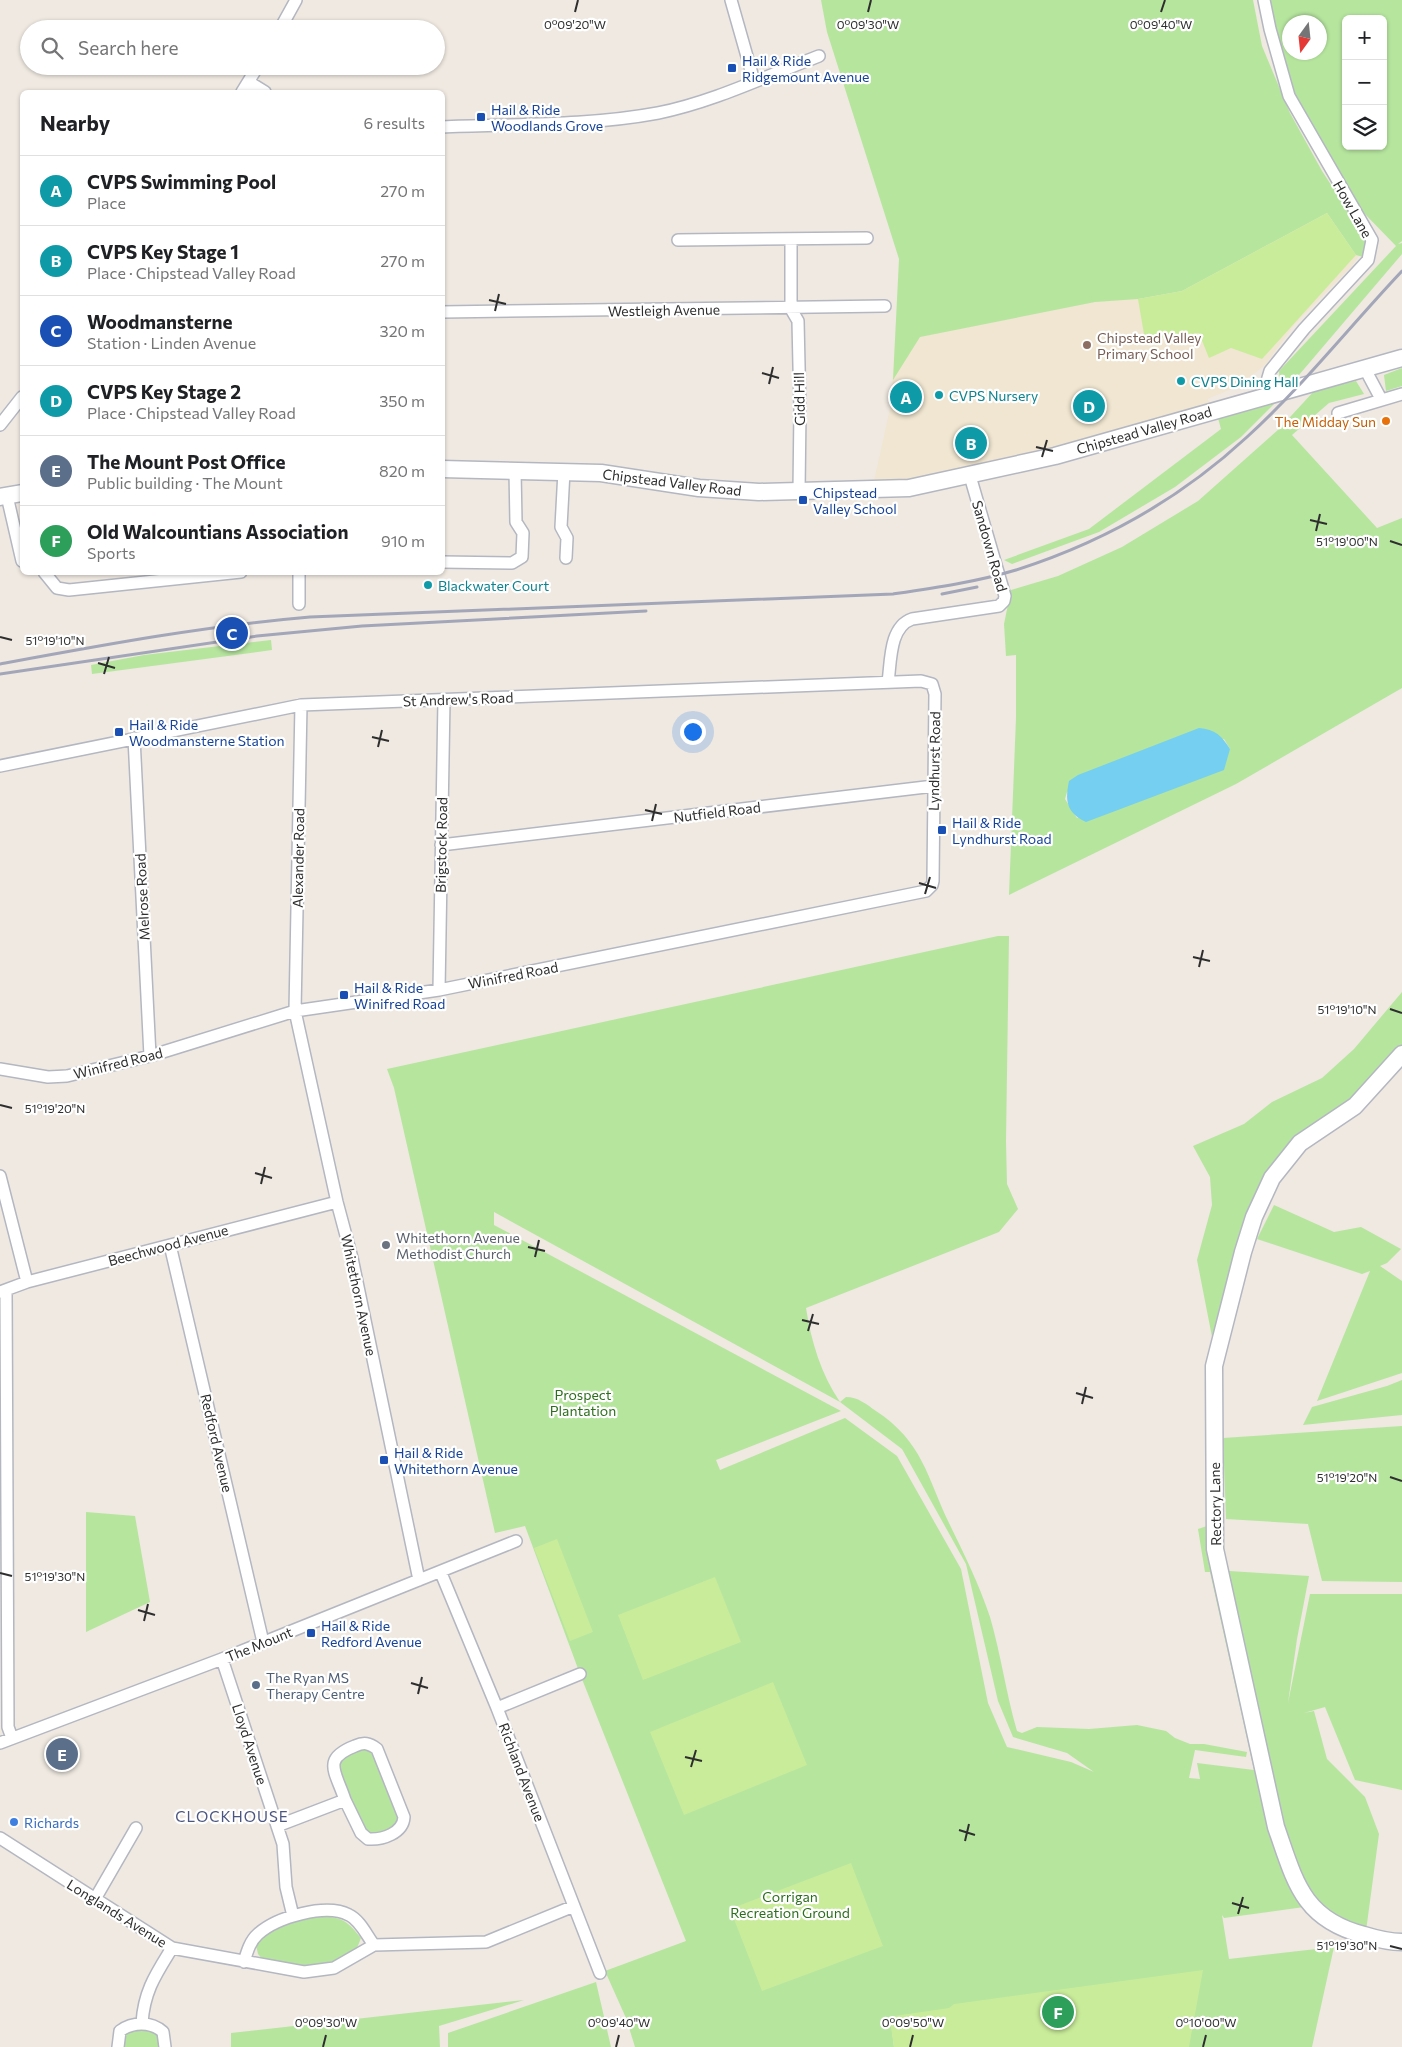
<!DOCTYPE html>
<html lang="en">
<head>
<meta charset="utf-8">
<style>
	body { margin:0; font-family:Commissioner,sans-serif; background:#f2f2f2; color:#202124 }
	.controls { position:absolute; right:15px; top:15px; display:grid; overflow:hidden; border-radius:8px; box-shadow:0 1px 4px #0004 }
	.controls button { width:45px; height:45px; display:grid; place-items:center; padding:0; border:0; border-bottom:1px solid #e0e0e0; background:#fff; color:#202124; font:25px sans-serif }
	.compass { position:absolute; left:1282px; top:15px; width:45px; height:45px; border-radius:50%; background:#fff; box-shadow:0 1px 4px #0004; rotate:195deg }
	.you { position:absolute; left:692px; top:731px; width:18px; height:18px; margin:-12px; border:4px solid #fff; border-radius:50%; background:#1a73e8; box-shadow:0 0 0 8px #1a73e833 }
	.badge { display:grid; place-items:center; width:32px; height:32px; border-radius:50%; background:#4264fb; color:#fff; font-size:16px; font-weight:700 }
	.pin { position:absolute; translate:-50% -50%; border:2px solid #fff; box-shadow:0 1px 5px #0006 }
	.list { margin:0; padding:0; list-style:none }
	h2 { display:flex; justify-content:space-between; align-items:center; height:65px; margin:0; padding:0 20px; font-size:21px }
	h2 small { font-size:16px; font-weight:400; color:#757577 }
	.list li { display:grid; grid-template-columns:32px 1fr auto; gap:15px; align-items:center; box-sizing:border-box; height:70px; padding:0 20px; border-top:1px solid #e0e0e0 }
	.list b { display:block; font-size:19px; white-space:nowrap }
	.list p { margin:0; font-size:16px; white-space:nowrap; color:#757577 }
	.list em { font-size:16px; font-style:normal; color:#757577 }
	.icon { flex:none; width:28px; height:28px; fill:none; stroke:currentColor; stroke-width:2; stroke-linecap:round; stroke-linejoin:round }
	.map { position:relative; flex:none; width:1402px; height:2047px; overflow:hidden }
	.search { position:absolute; background:#fff; box-shadow:0 1px 4px #0004; left:20px; top:20px; width:425px; height:55px; display:flex; align-items:center; gap:12px; box-sizing:border-box; padding:0 18px; border-radius:28px; color:#757577; font-size:19px }
	.panel { position:absolute; background:#fff; box-shadow:0 1px 4px #0004; left:20px; top:90px; width:425px; height:485px; border-radius:8px }
	.map>svg:first-child { display:block }
	.education { fill:#f0e6d1 }
	.green { fill:#b6e59e; fill-rule:evenodd }
	.pitch { fill:#c9ec9a }
	.water { fill:#75cff0 }
	.lines { fill:none; stroke-linecap:round; stroke-linejoin:round }
	.street-casing { stroke:#b4b7c1; stroke-width:14 }
	.secondary-casing { stroke:#b4b7c1; stroke-width:19 }
	.street { stroke:#fff; stroke-width:11 }
	.secondary { stroke:#fff; stroke-width:16 }
	.rail { stroke:#a3a6b8; stroke-width:3 }
	.ticks { fill:none; stroke:#2e2e2e; stroke-width:2 }
	.transit-dot { fill:#1a4fb4; stroke:#fff; stroke-width:2 }
	.education-dot { fill:#8d6e63; stroke:#fff; stroke-width:2 }
	.culture-dot { fill:#0f9aa8; stroke:#fff; stroke-width:2 }
	.food-dot { fill:#e8710a; stroke:#fff; stroke-width:2 }
	.worship-dot { fill:#6b7280; stroke:#fff; stroke-width:2 }
	.service-dot { fill:#5c6f8a; stroke:#fff; stroke-width:2 }
	.shop-dot { fill:#3f7fe0; stroke:#fff; stroke-width:2 }
	.labels { text-anchor:middle; dominant-baseline:central; stroke-width:4.5; stroke-linejoin:round; paint-order:stroke }
	.transit-label { font-size:14px; fill:#164399; stroke:#fff; text-anchor:start }
	.street-label { font-size:14px; fill:#2e2e2e; stroke:#fff }
	.education-label { font-size:14px; fill:#785e54; stroke:#fff; text-anchor:start }
	.culture-label { font-size:14px; fill:#0d838f; stroke:#fff; text-anchor:start }
	.food-label { font-size:14px; fill:#c56008; stroke:#fff; text-anchor:end }
	.worship-label { font-size:14px; fill:#5b616d; stroke:#fff; text-anchor:start }
	.park-label { font-size:14px; fill:#2c6e1b; stroke:#fff }
	.service-label { font-size:14px; fill:#4e5e75; stroke:#fff; text-anchor:start }
	.shop-label { font-size:14px; fill:#366cbe; stroke:#fff; text-anchor:start }
	.neighbourhood-label { font-size:15px; letter-spacing:1px; fill:#4d5680; stroke:#fff }
	.ticks-label { font-size:12px; text-anchor:middle; fill:#2e2e2e; stroke:#fff; stroke-width:4.5; stroke-linejoin:round; paint-order:stroke }
</style>
</head>
<body>
<div class="map">
<svg width="1402" height="2047" viewBox="0 0 1402 2047">
	<rect width="100%" height="100%" fill="#efe9e1"/>
	<path class="education" d="M 1337,197 L 1366,246 L 1352,266 L 1294,325 L 1266,364 L 1239,386 L 1207,399 L 1216,409 L 1115,440 L 872,490 L 891,404 L 896,323 Z"/>
	<path class="green" d="M 821,0 L 1253,0 L 1262,46 L 1290,113 L 1322,171 L 1367,240 L 1363,257 L 1356,255 L 1327,213 L 1182,291 L 1138,299 L 1095,302 L 920,337 L 893,380 L 899,259 L 827,32 Z
		M 1264,0 L 1402,0 L 1402,241 L 1398,244 L 1402,243 L 1402,254 L 1293,382 L 1280,386 L 1279,371 L 1396,246 L 1362,211 L 1289,96 ZM 1346,19 L 1383,19 L 1383,146 L 1346,146 ZM 1290,22 L 1320,22 L 1320,52 L 1290,52 Z
		M 1402,368 L 1402,386 L 1386,391 L 1384,375 Z
		M 1356,381 L 1364,394 L 1329,403 L 1292,435 L 1377,528 L 1402,518 L 1402,688 L 1236,784 L 1009,895 L 1016,718 L 1016,655 L 1006,656 L 1004,624 L 1011,590 L 1058,576 L 1122,547 L 1198,501 L 1279,429 L 1315,390 ZM 1224,739 L 1230,749 L 1077,818 L 1065,799 L 1067,792 Z
		M 1277,401 L 1241,437 L 1175,487 L 1099,532 L 1012,564 L 1004,560 L 1089,529 L 1221,429 L 1218,418 Z
		M 271,640 L 272,650 L 92,674 L 91,665 L 144,655 Z
		M 998,936 L 1009,936 L 1006,1142 L 1007,1184 L 1018,1209 L 999,1232 L 806,1308 C 811,1341 821,1374 840,1402 L 846,1397 C 858,1397 866,1404 876,1411 C 923,1442 927,1477 949,1523 C 964,1554 979,1584 990,1617 C 1001,1655 1006,1693 1017,1731 L 1022,1733 L 1037,1727 L 1089,1729 L 1137,1725 L 1166,1731 L 1175,1738 L 1190,1744 L 1204,1744 L 1247,1752 L 1246,1757 L 1195,1750 L 1189,1778 L 1200,1779 L 1197,1763 L 1254,1770 L 1210,1572 L 1205,1572 L 1198,1529 L 1210,1525 L 1214,1570 L 1309,1576 L 1297,1639 L 1288,1703 L 1310,1594 L 1402,1594 L 1402,1790 L 1355,1780 L 1325,1707 L 1304,1713 L 1314,1711 L 1327,1759 L 1365,1797 L 1379,1834 L 1366,1931 L 1304,1907 L 1224,1918 L 1222,1915 L 1229,1959 L 1334,1947 L 1312,2047 L 1098,2047 L 952,2010 L 891,2023 L 894,2047 L 635,2047 L 626,2018 L 605,1971 L 686,1941 L 580,1674 L 525,1526 L 495,1533 L 394,1088 L 387,1069 ZM 494,1212 L 840,1402 L 902,1449 L 966,1564 L 998,1701 L 1013,1737 L 1067,1753 L 1094,1772 L 1071,1762 L 1007,1747 L 988,1703 L 961,1569 L 897,1456 L 845,1418 L 720,1470 L 716,1460 L 841,1411 L 494,1225 Z
		M 1402,992 L 1402,1048 L 1343,1110 L 1271,1166 L 1214,1347 L 1197,1260 L 1212,1205 L 1210,1177 L 1193,1146 L 1244,1124 L 1272,1102 L 1322,1078 L 1354,1049 Z
		M 1274,1205 L 1334,1232 L 1361,1227 L 1401,1249 L 1387,1263 L 1380,1266 L 1402,1281 L 1402,1373 L 1317,1401 L 1370,1271 L 1362,1274 L 1257,1239 Z
		M 1402,1380 L 1402,1415 L 1303,1425 L 1312,1407 L 1387,1386 Z
		M 1402,1426 L 1402,1582 L 1322,1581 L 1308,1524 L 1226,1519 L 1223,1438 Z
		M 86,1512 L 135,1516 L 150,1602 L 86,1632 Z
		M 361,1747 L 375,1752 L 400,1816 L 397,1827 L 374,1836 L 363,1831 L 337,1765 L 339,1759 Z
		M 317,1916 C 341,1917 346,1919 361,1938 L 357,1948 L 334,1961 L 300,1967 L 263,1960 L 258,1954 L 256,1945 C 270,1926 295,1921 317,1916 Z
		M 596,1982 L 611,2047 L 448,2047 L 448,2033 Z
		M 524,2000 L 439,2026 L 440,2047 L 231,2047 L 231,2033 Z
		M 129,2029 L 156,2030 L 163,2047 L 120,2047 L 121,2038 Z"/>
	<path class="pitch" d="M 1327,213 L 1356,255 L 1262,359 L 1231,348 L 1209,358 L 1199,333 L 1145,340 L 1138,299 L 1182,291 Z
		M 557,1539 L 593,1632 L 570,1641 L 534,1548 Z
		M 715,1577 L 741,1642 L 643,1680 L 618,1615 Z
		M 773,1682 L 807,1765 L 684,1815 L 650,1732 Z
		M 851,1863 L 883,1946 L 762,1991 L 730,1909 Z
		M 1203,1970 L 1189,2047 L 894,2047 L 890,2020 L 894,2016 L 949,2008 L 954,2004 Z"/>
	<path class="water" d="M 1199,728 C 1215,729 1222,736 1230,749 L 1224,770 L 1086,822 C 1066,812 1065,801 1069,781 L 1078,775 Z"/>
	<g class="lines">
		<g class="street-casing">
			<path id="street" d="M 731,0 L 754,81
				M 1264,0 L 1270,29 L 1289,96 L 1372,240 L 1368,260 L 1304,329 L 1270,371 L 1267,381 L 1272,394
				M 280,29 L 296,0
				M 249,82 L 265,92
				M 242,92 L 258,66
				M 442,127 C 514,124 588,126 658,113 C 713,102 766,76 819,56
				M 791,239 L 791,309 L 798,321 L 800,410 L 799,491
				M 678,240 L 867,238
				M 442,312 L 885,306
				M 1365,369 L 1381,399
				M 1338,413 L 1402,394
				M 0,425 L 22,397
				M 564,471 L 561,527 L 567,538 L 566,558
				M 7,496 L 22,561
				M 442,562 L 512,563 L 522,557 L 523,533 L 516,522 L 515,471
				M 44,572 L 57,588 L 69,590 L 241,572
				M 299,604 L 299,572
				M 888,682 C 891,662 889,627 912,619 L 999,606 L 1004,601 L 1005,596 L 970,476
				M 301,705 L 295,1011 L 337,1202 L 352,1258 L 419,1580
				M 134,738 L 150,1056
				M 0,766 L 301,705 L 921,681 L 932,684 L 935,694 L 933,881 L 932,885 L 926,891 L 439,990 L 295,1011 L 150,1056 L 67,1076 L 48,1077 L 0,1069
				M 441,845 L 934,786
				M 439,990 L 444,700
				M 0,1176 L 27,1282
				M 170,1245 L 263,1642
				M 6,1291 L 8,1727 L 12,1738
				M 0,1292 L 27,1282 L 337,1202
				M 441,1573 L 497,1708 L 600,1973
				M 222,1659 L 283,1844 L 286,1887 L 293,1916
				M 497,1708 L 580,1674
				M 0,1743 L 222,1659 L 516,1541
				M 277,1826 L 345,1800 C 336,1772 321,1759 355,1746 C 364,1742 369,1743 377,1749 L 404,1817 C 403,1833 383,1840 368,1839 L 361,1833 L 345,1800
				M 0,1838 L 172,1948 L 304,1972 L 334,1968 L 374,1945
				M 95,1899 L 136,1828
				M 244,1962 C 247,1952 250,1941 258,1934 C 277,1917 326,1903 349,1915 C 360,1920 367,1936 374,1945 L 486,1942 L 574,1906
				M 142,2023 C 144,1991 156,1974 172,1948
				M 118,2047 L 120,2031 C 132,2022 151,2021 163,2032 L 165,2047"/>
		</g>
		<g class="secondary-casing">
			<path id="secondary" d="M 442,469 L 601,473 L 699,488 L 759,492 L 909,488 L 1055,456 L 1402,358
				M 0,497 L 22,493
				M 1402,1054 L 1355,1106 L 1300,1143 L 1272,1178 L 1254,1217 L 1243,1252 L 1214,1366 L 1215,1549 L 1276,1827 C 1295,1881 1302,1919 1364,1935 C 1377,1939 1389,1942 1402,1942"/>
		</g>
		<use href="#street" class="street"/>
		<use href="#secondary" class="secondary"/>
		<path class="rail" d="M 942,594 L 977,587
			M 0,664 C 103,645 205,626 310,617 L 893,594 C 934,588 976,582 1016,570 C 1101,543 1181,498 1247,437 C 1303,386 1350,326 1402,271
			M 0,674 L 257,636 L 362,626 L 646,611"/>
	</g>
	<path class="ticks" d="M 575,12 L 578,0M 868,12 L 871,0M 1161,12 L 1165,0M 489,300 L 506,304M 495,311 L 499,294M 762,373 L 779,378M 769,384 L 773,367M 1036,447 L 1053,451M 1042,457 L 1047,440M 1310,520 L 1327,524M 1316,531 L 1320,514M 1390,541 L 1402,545M 0,637 L 12,640M 98,663 L 115,668M 104,674 L 109,657M 372,737 L 389,741M 378,747 L 382,730M 645,810 L 662,814M 652,821 L 656,804M 919,883 L 936,888M 925,894 L 930,877M 1193,957 L 1210,961M 1199,967 L 1203,950M 1390,1009 L 1402,1013M 0,1105 L 12,1108M 255,1173 L 272,1178M 261,1184 L 265,1167M 528,1247 L 545,1251M 535,1257 L 539,1240M 802,1320 L 819,1324M 808,1331 L 813,1314M 1076,1393 L 1093,1398M 1082,1404 L 1086,1387M 1390,1477 L 1402,1481M 0,1573 L 12,1576M 138,1610 L 155,1615M 144,1621 L 148,1604M 411,1683 L 428,1688M 418,1694 L 422,1677M 685,1757 L 702,1761M 691,1767 L 696,1750M 959,1830 L 975,1835M 965,1841 L 969,1824M 1232,1903 L 1249,1908M 1238,1914 L 1243,1897M 1390,1946 L 1402,1949M 323,2047 L 326,2035M 616,2047 L 619,2035M 910,2047 L 913,2035M 1203,2047 L 1206,2035"/>
	<g class="transit-dot">
		<rect x="727" y="63" width="10" height="10" rx="2.5"/>
		<rect x="476" y="112" width="10" height="10" rx="2.5"/>
		<rect x="798" y="495" width="10" height="10" rx="2.5"/>
		<rect x="114" y="727" width="10" height="10" rx="2.5"/>
		<rect x="937" y="825" width="10" height="10" rx="2.5"/>
		<rect x="339" y="990" width="10" height="10" rx="2.5"/>
		<rect x="379" y="1455" width="10" height="10" rx="2.5"/>
		<rect x="306" y="1628" width="10" height="10" rx="2.5"/>
	</g>
	<circle class="education-dot" cx="1087" cy="345" r="5"/>
	<g class="culture-dot">
		<circle cx="1181" cy="381" r="5"/>
		<circle cx="939" cy="395" r="5"/>
		<circle cx="428" cy="585" r="5"/>
	</g>
	<circle class="food-dot" cx="1386" cy="421" r="5"/>
	<circle class="worship-dot" cx="386" cy="1245" r="5"/>
	<circle class="service-dot" cx="256" cy="1685" r="5"/>
	<circle class="shop-dot" cx="14" cy="1822" r="5"/>
	<g class="labels">
		<g class="transit-label">
			<text x="742" y="60">Hail &amp; Ride<tspan x="742" dy="16">Ridgemount Avenue</tspan></text>
			<text x="491" y="109">Hail &amp; Ride<tspan x="491" dy="16">Woodlands Grove</tspan></text>
			<text x="813" y="492">Chipstead<tspan x="813" dy="16">Valley School</tspan></text>
			<text x="129" y="724">Hail &amp; Ride<tspan x="129" dy="16">Woodmansterne Station</tspan></text>
			<text x="952" y="822">Hail &amp; Ride<tspan x="952" dy="16">Lyndhurst Road</tspan></text>
			<text x="354" y="987">Hail &amp; Ride<tspan x="354" dy="16">Winifred Road</tspan></text>
			<text x="394" y="1452">Hail &amp; Ride<tspan x="394" dy="16">Whitethorn Avenue</tspan></text>
			<text x="321" y="1625">Hail &amp; Ride<tspan x="321" dy="16">Redford Avenue</tspan></text>
		</g>
		<g class="street-label">
			<text transform="translate(1353 209) rotate(60)">How Lane</text>
			<text transform="translate(664 310) rotate(-1)">Westleigh Avenue</text>
			<text transform="translate(799 399) rotate(-91)">Gidd Hill</text>
			<text transform="translate(1144 430) rotate(-16)">Chipstead Valley Road</text>
			<text transform="translate(672 482) rotate(7)">Chipstead Valley Road</text>
			<text transform="translate(990 546) rotate(74)">Sandown Road</text>
			<text transform="translate(458 699) rotate(-2)">St Andrew's Road</text>
			<text transform="translate(934 761) rotate(-89)">Lyndhurst Road</text>
			<text transform="translate(717 812) rotate(-7)">Nutfield Road</text>
			<text transform="translate(441 845) rotate(-89)">Brigstock Road</text>
			<text transform="translate(298 858) rotate(-89)">Alexander Road</text>
			<text transform="translate(142 897) rotate(-93)">Melrose Road</text>
			<text transform="translate(513 975) rotate(-11)">Winifred Road</text>
			<text transform="translate(118 1063) rotate(-14)">Winifred Road</text>
			<text transform="translate(168 1245) rotate(-15)">Beechwood Avenue</text>
			<text transform="translate(359 1295) rotate(78)">Whitethorn Avenue</text>
			<text transform="translate(217 1443) rotate(77)">Redford Avenue</text>
			<text transform="translate(1215 1504) rotate(-91)">Rectory Lane</text>
			<text transform="translate(259 1644) rotate(-22)">The Mount</text>
			<text transform="translate(250 1744) rotate(72)">Lloyd Avenue</text>
			<text transform="translate(522 1772) rotate(69)">Richland Avenue</text>
			<text transform="translate(117 1913) rotate(32)">Longlands Avenue</text>
		</g>
		<g class="education-label">
			<text x="1097" y="337">Chipstead Valley<tspan x="1097" dy="16">Primary School</tspan></text>
		</g>
		<g class="culture-label">
			<text x="1191" y="381">CVPS Dining Hall</text>
			<text x="949" y="395">CVPS Nursery</text>
			<text x="438" y="585">Blackwater Court</text>
		</g>
		<g class="food-label">
			<text x="1376" y="421">The Midday Sun</text>
		</g>
		<g class="worship-label">
			<text x="396" y="1237">Whitethorn Avenue<tspan x="396" dy="16">Methodist Church</tspan></text>
		</g>
		<g class="park-label">
			<text x="583" y="1394">Prospect<tspan x="583" dy="16">Plantation</tspan></text>
			<text x="790" y="1896">Corrigan<tspan x="790" dy="16">Recreation Ground</tspan></text>
		</g>
		<g class="service-label">
			<text x="266" y="1677">The Ryan MS<tspan x="266" dy="16">Therapy Centre</tspan></text>
		</g>
		<g class="shop-label">
			<text x="24" y="1822">Richards</text>
		</g>
		<g class="neighbourhood-label">
			<text x="232" y="1816">CLOCKHOUSE</text>
		</g>
	</g>
	<g class="ticks-label">
		<text x="575" y="29">0°09'20"W</text>
		<text x="868" y="29">0°09'30"W</text>
		<text x="1161" y="29">0°09'40"W</text>
		<text x="1347" y="546">51°19'00"N</text>
		<text x="55" y="645">51°19'10"N</text>
		<text x="1347" y="1014">51°19'10"N</text>
		<text x="55" y="1113">51°19'20"N</text>
		<text x="1347" y="1482">51°19'20"N</text>
		<text x="55" y="1581">51°19'30"N</text>
		<text x="1347" y="1950">51°19'30"N</text>
		<text x="326" y="2027">0°09'30"W</text>
		<text x="619" y="2027">0°09'40"W</text>
		<text x="913" y="2027">0°09'50"W</text>
		<text x="1206" y="2027">0°10'00"W</text>
	</g>
</svg>
<div class="controls">
<button>+</button>
<button>−</button>
<button><svg class="icon" aria-label="layers" viewBox="0 0 24 24"><path d="M12 4l9 5-9 5-9-5zM3 14l9 5 9-5"/></svg></button>
</div>
<svg class="compass" viewBox="-18 -18 36 36"><path d="M0-13l5 13h-10z" fill="#e53935"/><path d="M0 13l5-13h-10z" fill="#757577"/></svg>
<div class="you"></div>
<div class="pin badge" style="left:906px;top:397px;background:#0f9aa8">A</div>
<div class="pin badge" style="left:971px;top:443px;background:#0f9aa8">B</div>
<div class="pin badge" style="left:232px;top:633px;background:#1a4fb4">C</div>
<div class="pin badge" style="left:1089px;top:406px;background:#0f9aa8">D</div>
<div class="pin badge" style="left:62px;top:1754px;background:#5c6f8a">E</div>
<div class="pin badge" style="left:1058px;top:2012px;background:#2e9e5b">F</div>
<div class="search"><svg class="icon" aria-label="search" viewBox="0 0 24 24"><circle cx="10" cy="10" r="6"/><path d="M15 15l6 6"/></svg>Search here</div>
<section class="panel">
<h2>Nearby<small>6 results</small></h2>
<ul class="list">
<li><span class="badge" style="background:#0f9aa8">A</span><div><b>CVPS Swimming Pool</b><p>Place</p></div><em>270 m</em></li>
<li><span class="badge" style="background:#0f9aa8">B</span><div><b>CVPS Key Stage 1</b><p>Place · Chipstead Valley Road</p></div><em>270 m</em></li>
<li><span class="badge" style="background:#1a4fb4">C</span><div><b>Woodmansterne</b><p>Station · Linden Avenue</p></div><em>320 m</em></li>
<li><span class="badge" style="background:#0f9aa8">D</span><div><b>CVPS Key Stage 2</b><p>Place · Chipstead Valley Road</p></div><em>350 m</em></li>
<li><span class="badge" style="background:#5c6f8a">E</span><div><b>The Mount Post Office</b><p>Public building · The Mount</p></div><em>820 m</em></li>
<li><span class="badge" style="background:#2e9e5b">F</span><div><b>Old Walcountians Association</b><p>Sports</p></div><em>910 m</em></li>
</ul>
</section>
</div>
</body>
</html>
